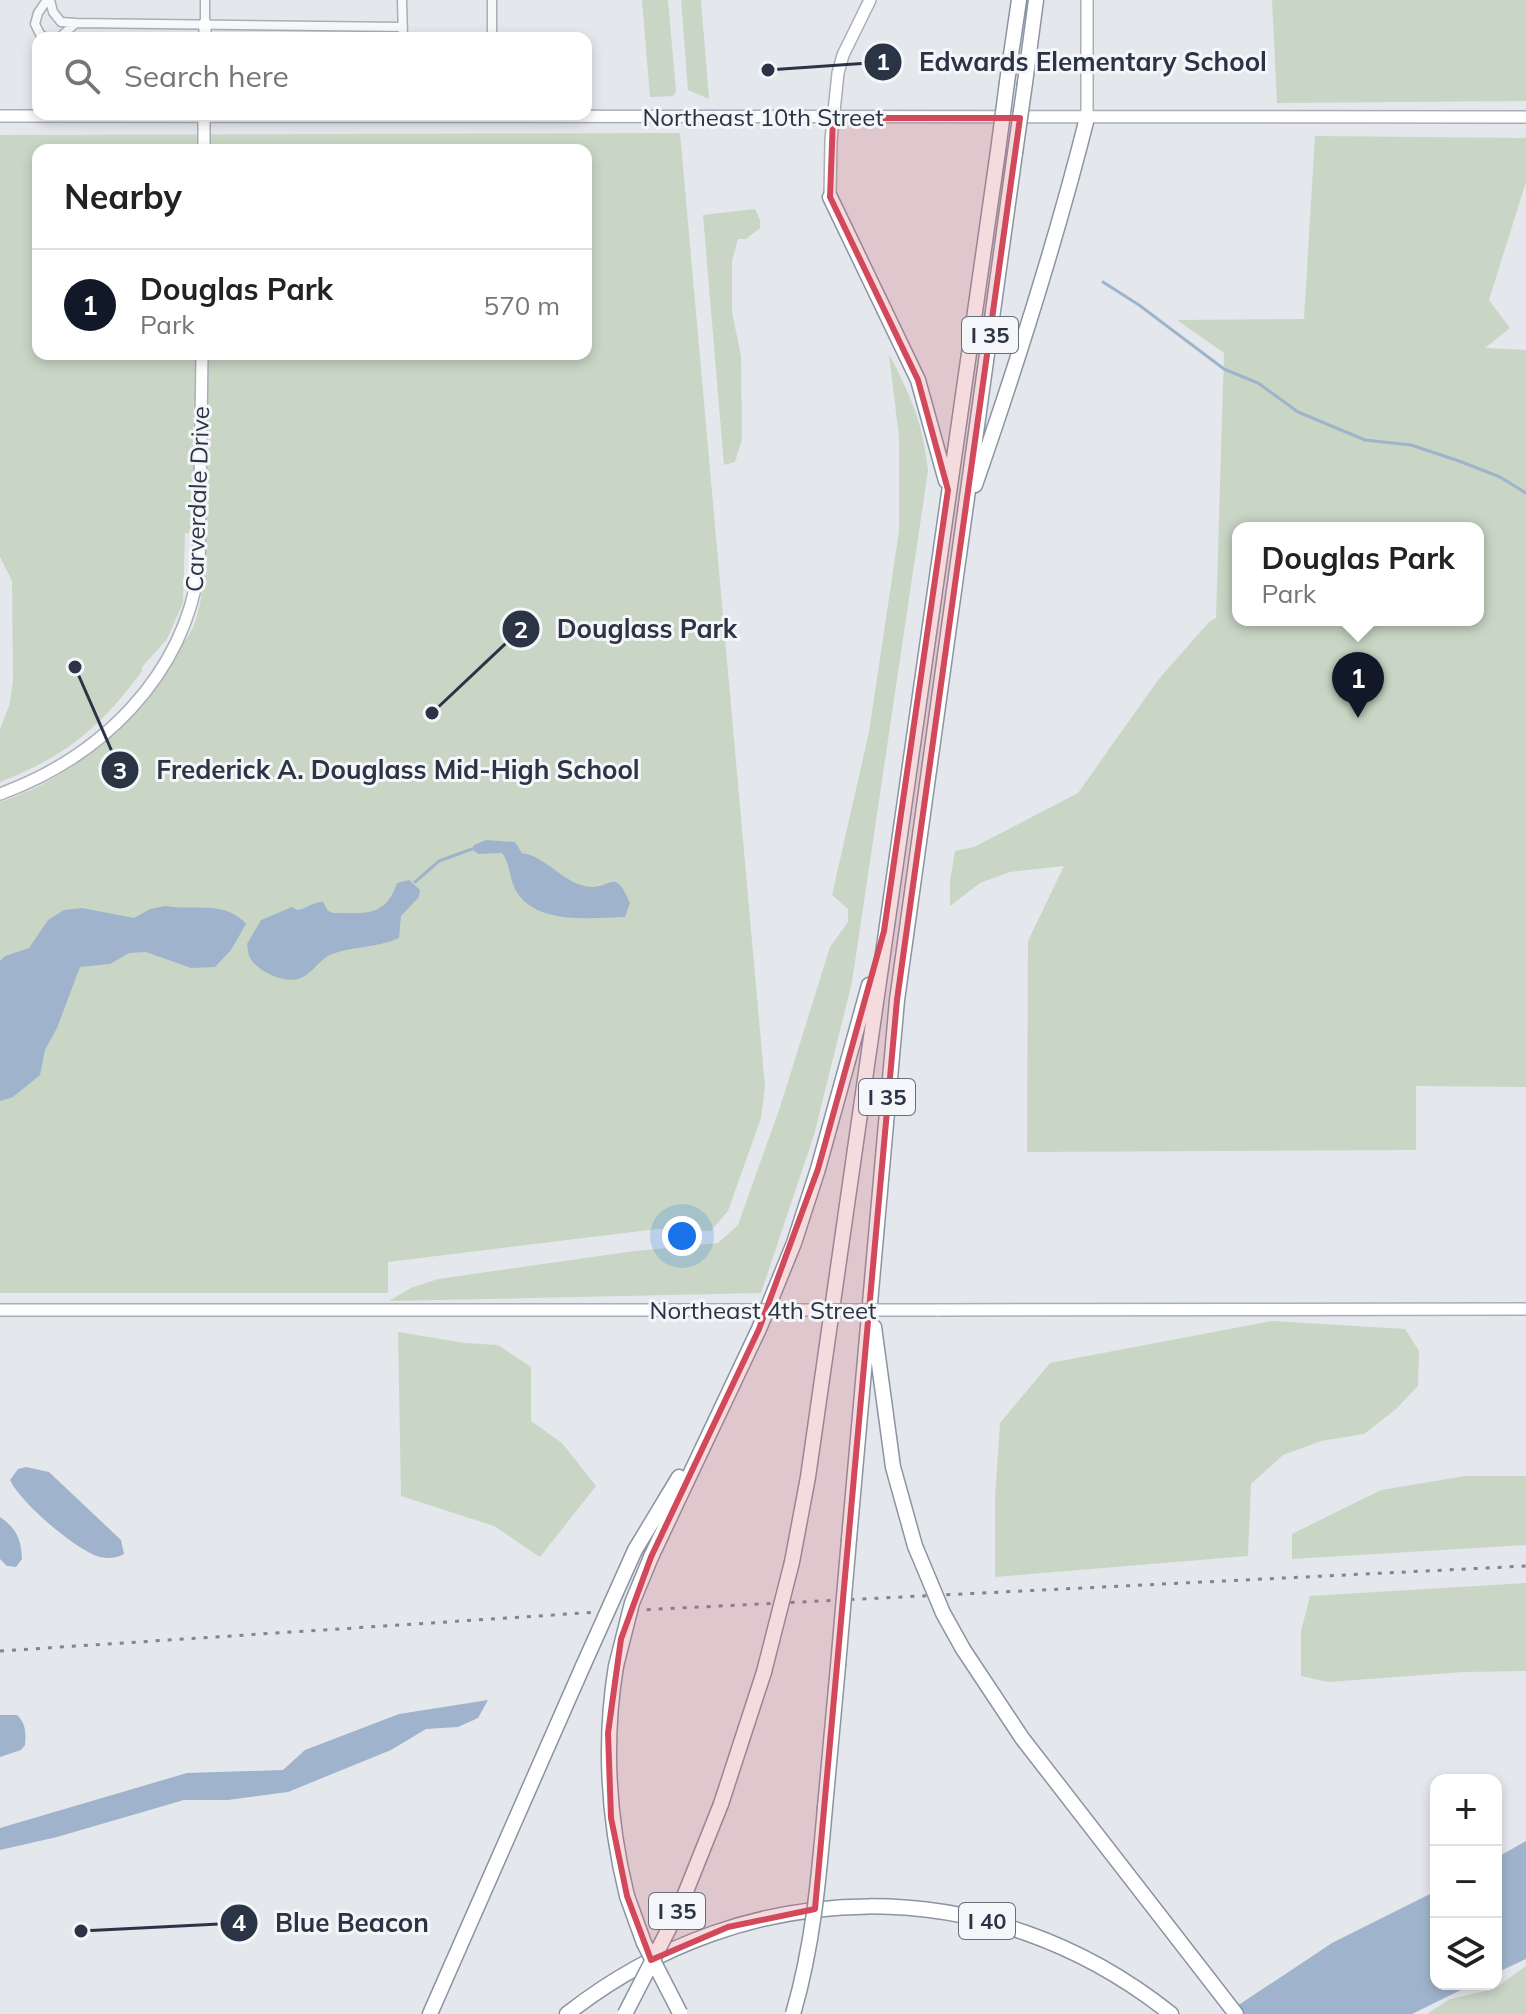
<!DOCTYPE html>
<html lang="en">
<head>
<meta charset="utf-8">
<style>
	body { margin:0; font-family:Mulish,sans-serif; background:#f2f2f2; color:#222 }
	.controls { position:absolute; right:24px; bottom:24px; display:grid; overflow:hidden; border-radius:16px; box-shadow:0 4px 12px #0003 }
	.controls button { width:72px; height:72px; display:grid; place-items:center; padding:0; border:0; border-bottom:2px solid #e0e0e0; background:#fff; color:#222; font:40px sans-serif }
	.you { position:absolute; left:682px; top:1236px; width:28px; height:28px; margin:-20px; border:6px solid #fff; border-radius:50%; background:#1a73e8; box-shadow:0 0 0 12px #1a73e833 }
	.badge { display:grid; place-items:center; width:52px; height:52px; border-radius:50%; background:#111827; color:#fff; font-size:26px; font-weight:700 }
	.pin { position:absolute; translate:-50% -66px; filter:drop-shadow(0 2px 4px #0008) }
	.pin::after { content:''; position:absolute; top:42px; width:28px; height:24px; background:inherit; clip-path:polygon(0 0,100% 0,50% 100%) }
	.popup { position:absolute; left:1232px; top:522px; width:252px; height:104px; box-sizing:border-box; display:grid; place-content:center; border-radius:16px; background:#fff; filter:drop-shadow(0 2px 6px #0005); font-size:26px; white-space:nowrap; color:#767676 }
	.popup b { font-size:30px; color:#222 }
	.popup::after { content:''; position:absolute; left:50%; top:100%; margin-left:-16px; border:16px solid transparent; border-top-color:#fff }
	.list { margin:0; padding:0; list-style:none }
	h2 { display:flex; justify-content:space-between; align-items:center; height:104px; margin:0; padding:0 32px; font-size:34px }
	h2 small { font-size:26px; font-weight:400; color:#767676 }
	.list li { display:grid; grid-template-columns:52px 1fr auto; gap:24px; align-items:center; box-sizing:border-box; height:112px; padding:0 32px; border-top:2px solid #e0e0e0 }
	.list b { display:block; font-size:30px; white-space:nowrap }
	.list p { margin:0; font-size:26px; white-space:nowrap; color:#767676 }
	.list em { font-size:26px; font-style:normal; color:#767676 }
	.icon { flex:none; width:44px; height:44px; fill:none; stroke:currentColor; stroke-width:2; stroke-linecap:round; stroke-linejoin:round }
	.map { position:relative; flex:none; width:1526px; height:2014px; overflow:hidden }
	.search { position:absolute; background:#fff; box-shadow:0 4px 12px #0003; left:32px; top:32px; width:560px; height:88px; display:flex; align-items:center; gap:20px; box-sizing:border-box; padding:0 28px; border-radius:16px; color:#767676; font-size:30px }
	.panel { position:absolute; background:#fff; box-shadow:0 4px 12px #0003; left:32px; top:144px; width:560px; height:216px; border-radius:16px }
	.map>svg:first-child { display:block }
	.green { fill:#c9d6c5; fill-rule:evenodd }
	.water { fill:#9fb4cc }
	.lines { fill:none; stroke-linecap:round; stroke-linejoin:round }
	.stream { stroke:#9fb4cc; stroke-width:3 }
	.street-casing { stroke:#a9aeb7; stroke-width:11 }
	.secondary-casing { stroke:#a9aeb7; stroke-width:14 }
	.highway-casing { stroke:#8b94a3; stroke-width:17 }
	.street { stroke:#f7f8fa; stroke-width:8 }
	.secondary { stroke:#fff; stroke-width:11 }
	.highway { stroke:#fff; stroke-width:14 }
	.rail { stroke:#7d8696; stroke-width:3; stroke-dasharray:4 8; stroke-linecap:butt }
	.secondary-bridge-casing { stroke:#a9aeb7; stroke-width:14; stroke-linecap:butt }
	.highway-bridge-casing { stroke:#8b94a3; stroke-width:17; stroke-linecap:butt }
	.secondary-bridge { stroke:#fff; stroke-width:11 }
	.highway-bridge { stroke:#fff; stroke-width:14 }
	.marked { fill:#d1495b; fill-opacity:0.2; stroke:#d1495b; stroke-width:6; stroke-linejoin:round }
	.labels { text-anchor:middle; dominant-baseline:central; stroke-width:6; stroke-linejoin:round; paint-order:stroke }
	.shield { fill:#f4f6f9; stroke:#676e7b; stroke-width:2 }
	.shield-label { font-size:22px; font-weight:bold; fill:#2b3445 }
	.street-label { font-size:24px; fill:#2b3445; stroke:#f4f6f9 }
	.leader { fill:none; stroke:#2b3445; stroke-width:3 }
	.callout-dot { fill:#2b3445; stroke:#f4f6f9; stroke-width:3 }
	.mark-label { font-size:24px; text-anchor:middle; font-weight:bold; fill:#fff }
	.callout-label { font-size:26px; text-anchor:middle; font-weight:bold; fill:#2b3445; stroke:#f4f6f9; stroke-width:6; stroke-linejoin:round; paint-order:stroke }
</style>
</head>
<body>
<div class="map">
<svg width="1526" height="2014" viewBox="0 0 1526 2014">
	<rect width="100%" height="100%" fill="#e4e7ec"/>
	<path class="green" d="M 642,0 L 668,0 L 676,91 L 673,96 L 650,97 Z
		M 681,0 L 701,0 L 709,99 L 688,90 Z
		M 1272,0 L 1526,0 L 1526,101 L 1277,103 Z
		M 680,133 L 765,1087 L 761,1118 L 728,1211 L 711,1231 L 657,1229 L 388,1262 L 388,1293 L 0,1293 L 0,802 C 77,776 127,728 171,661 C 178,649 189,637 194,625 C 205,596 204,564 205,534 L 185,533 L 183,603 L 167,639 L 142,667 L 142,671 C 101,727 65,757 0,782 L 0,729 L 10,703 L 13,680 L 12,581 L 0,557 L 0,135 ZM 38,150 L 586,150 L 586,354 L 38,354 Z
		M 1315,136 L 1526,138 L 1526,182 L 1489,300 L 1510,328 L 1485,348 L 1526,350 L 1526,1087 L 1416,1086 L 1416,1150 L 1027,1152 L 1028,941 L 1064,866 L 1010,872 L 980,883 L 950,906 L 950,881 L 955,851 L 974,847 L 1078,793 L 1158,680 L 1209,622 L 1216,618 L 1224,353 L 1177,320 L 1304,319 ZM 1238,528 L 1478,528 L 1478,620 L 1238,620 Z
		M 755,209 L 760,220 L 760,228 L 746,239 L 738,239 L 732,261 L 732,312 L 741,356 L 742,439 L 735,462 L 724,465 L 703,215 Z
		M 889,354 C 911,397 923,422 928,471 L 852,982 L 814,1135 L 761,1293 L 389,1301 L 411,1288 L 438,1279 L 635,1251 L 718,1243 L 738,1225 L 781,1104 L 830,947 L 848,922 L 848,909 L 832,895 L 869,732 L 899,531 L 899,437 Z
		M 1272,1321 L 1405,1329 L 1419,1351 L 1418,1386 L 1396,1409 L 1364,1434 L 1321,1441 L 1283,1455 L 1251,1484 L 1248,1556 L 995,1577 L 995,1498 L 1000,1423 L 1050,1363 Z
		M 398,1332 L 465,1343 L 498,1345 L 531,1367 L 531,1421 L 562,1443 L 596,1486 L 540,1557 L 494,1526 L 401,1496 Z
		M 1465,1476 L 1526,1476 L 1526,1545 L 1292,1559 L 1292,1534 L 1381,1490 Z
		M 1526,1583 L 1526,1671 L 1464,1672 L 1328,1682 L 1301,1676 L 1301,1631 L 1310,1596 Z
		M 1526,1966 L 1526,2014 L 1427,2014 L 1450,1999 L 1494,1989 Z"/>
	<path class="water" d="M 486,840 L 515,842 L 522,853 C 547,857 561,881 585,886 C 612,892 613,864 630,903 L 625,917 C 589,918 534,925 515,889 C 509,877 510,863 502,853 L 478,854 L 472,849 L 474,845 Z
		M 409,880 L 420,890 L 419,897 L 401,916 L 399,938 C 378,948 354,946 332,954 C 321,958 314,971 303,977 C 288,986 256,972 249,956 C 248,953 248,948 247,944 L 261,920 L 292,907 L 297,910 C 307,909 313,901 323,902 L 328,911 L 333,913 C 365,913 385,918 397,883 Z
		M 165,906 C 193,911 225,900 246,924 L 231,950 L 215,967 L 191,968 L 146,952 L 129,953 L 110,964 L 80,967 L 57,1028 L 45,1050 L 40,1075 L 13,1097 L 0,1101 L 0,961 L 5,956 L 29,948 L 48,920 L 64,910 L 82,908 L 134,918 L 150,909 Z
		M 26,1467 L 49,1472 L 121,1540 L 124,1554 C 115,1559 104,1559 94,1555 C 71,1545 20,1502 10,1480 L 18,1469 Z
		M 0,1517 C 17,1529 21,1539 22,1559 L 16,1567 L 7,1566 L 0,1559 Z
		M 488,1700 L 478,1718 L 458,1727 L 426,1729 L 391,1750 L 288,1792 L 228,1800 L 184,1800 L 57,1837 L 0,1850 L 0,1828 L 187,1773 L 283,1770 L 305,1750 L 399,1714 Z
		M 0,1715 L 17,1715 C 26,1723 26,1734 25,1745 L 21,1750 L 0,1757 Z
		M 1526,1841 L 1526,1959 L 1496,1973 L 1496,1858 Z
		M 1436,1891 L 1436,1984 L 1473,1984 L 1412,2014 L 1225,2014 L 1332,1943 Z"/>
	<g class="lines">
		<path class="stream" d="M 1103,282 L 1139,305 L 1224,369 L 1258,383 L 1298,412 L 1365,440 L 1411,445 L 1459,461 L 1500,477 L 1526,493
			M 415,882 L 439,861 L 472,849"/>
		<g class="street-casing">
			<path id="street" d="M 50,0 L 53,12 L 61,22 L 76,23
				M 205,0 L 205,23
				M 402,0 L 403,38
				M 492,0 L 492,38
				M 46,38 L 40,34 L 35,24 L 38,13 L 47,0
				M 59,38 L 76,23 L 403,27"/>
		</g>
		<g class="secondary-casing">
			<path id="secondary" d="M 1087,0 L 1087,118
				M 205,38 L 205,23
				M 0,116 L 1526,117
				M 204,150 L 204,114
				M 830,197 L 831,140 L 838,73 L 843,55 L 870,0
				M 0,794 C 101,757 183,677 199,568 L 202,354
				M 0,1310 L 706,1310
				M 937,1310 L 1526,1309"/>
		</g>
		<g class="highway-casing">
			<path id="highway" d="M 1007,82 L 1019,0
				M 1025,83 L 1036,0
				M 830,197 L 918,380 L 946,481
				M 975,485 C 1017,364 1056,241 1087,118
				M 874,1327 L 893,1467 L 915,1546
				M 849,1539 L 897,1000 L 1015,153
				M 635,1550 L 679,1477
				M 651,1557 L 759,1329 L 794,1243 L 818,1169 L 869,985
				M 792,1562 L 808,1477 L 998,151
				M 963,1649 L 1022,1738 L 1236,2014
				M 616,1666 C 603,1745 608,1819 627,1896
				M 721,1804 L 764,1672
				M 825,1807 L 838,1666
				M 430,2014 L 583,1666
				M 567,2014 C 748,1872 990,1869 1171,2014"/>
		</g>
		<use href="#street" class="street"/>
		<use href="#secondary" class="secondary"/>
		<use href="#highway" class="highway"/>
		<path class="rail" d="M 0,1651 L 599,1612 L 1526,1566"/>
		<g class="secondary-bridge-casing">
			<path id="secondary-bridge" d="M 706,1310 L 937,1310"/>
		</g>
		<g class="highway-bridge-casing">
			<path id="highway-bridge" d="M 998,151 L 1007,82
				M 1015,153 L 1025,83
				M 915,1546 L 943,1613 L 963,1649
				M 583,1666 L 635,1550
				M 616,1666 L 632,1603 L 651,1557
				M 838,1666 L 849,1539
				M 764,1672 L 792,1562
				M 627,1896 L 644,1943 L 680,2013
				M 625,2014 L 679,1909 L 721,1804
				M 793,2014 C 813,1946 819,1877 825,1807"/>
		</g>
		<use href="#secondary-bridge" class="secondary-bridge"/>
		<use href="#highway-bridge" class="highway-bridge"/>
	</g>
	<path class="marked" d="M 833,118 L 1020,118 L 897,1000 L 815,1909 L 728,1927 L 651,1960 L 627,1896 L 611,1818 L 608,1733 L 621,1639 L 651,1557 L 759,1329 L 818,1169 L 884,931 L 948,490 L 918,380 L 830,197 Z"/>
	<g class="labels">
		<g class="shield">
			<rect x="962" y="317" width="56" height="36" rx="6"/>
			<rect x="859" y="1079" width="56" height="36" rx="6"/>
			<rect x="649" y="1893" width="56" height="36" rx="6"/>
			<rect x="959" y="1903" width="56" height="36" rx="6"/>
		</g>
		<g class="shield-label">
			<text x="990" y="335">I 35</text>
			<text x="887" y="1097">I 35</text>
			<text x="677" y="1911">I 35</text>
			<text x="987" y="1921">I 40</text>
		</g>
		<g class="street-label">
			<text x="763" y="117">Northeast 10th Street</text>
			<text transform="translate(197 499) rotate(-88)">Carverdale Drive</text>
			<text x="763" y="1310">Northeast 4th Street</text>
		</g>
	</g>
	<path class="leader" d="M768 70L883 62M432 713L521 629M75 667L120 770M81 1931L239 1923"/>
	<g class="callout-dot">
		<circle cx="768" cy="70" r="8"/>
		<circle cx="432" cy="713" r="8"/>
		<circle cx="75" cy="667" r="8"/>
		<circle cx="81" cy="1931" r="8"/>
		<circle cx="883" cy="62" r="20"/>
		<circle cx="521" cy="629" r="20"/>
		<circle cx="120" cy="770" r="20"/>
		<circle cx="239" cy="1923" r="20"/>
	</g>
	<g class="mark-label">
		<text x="883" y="70">1</text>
		<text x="521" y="638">2</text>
		<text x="120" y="779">3</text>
		<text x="239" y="1931">4</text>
	</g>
	<g class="callout-label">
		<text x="1093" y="71">Edwards Elementary School</text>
		<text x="647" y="638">Douglass Park</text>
		<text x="398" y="779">Frederick A. Douglass Mid-High School</text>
		<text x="352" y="1932">Blue Beacon</text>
	</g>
</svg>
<div class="controls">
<button>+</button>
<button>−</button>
<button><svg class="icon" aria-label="layers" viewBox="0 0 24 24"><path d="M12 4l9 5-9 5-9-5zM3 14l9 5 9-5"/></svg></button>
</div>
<div class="you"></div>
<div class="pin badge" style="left:1358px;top:718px">1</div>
<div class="popup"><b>Douglas Park</b>Park</div>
<div class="search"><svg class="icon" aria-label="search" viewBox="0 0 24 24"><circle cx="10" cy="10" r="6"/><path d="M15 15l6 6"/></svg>Search here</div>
<section class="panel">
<h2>Nearby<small></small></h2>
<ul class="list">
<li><span class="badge">1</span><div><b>Douglas Park</b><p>Park</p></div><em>570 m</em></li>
</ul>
</section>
</div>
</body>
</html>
